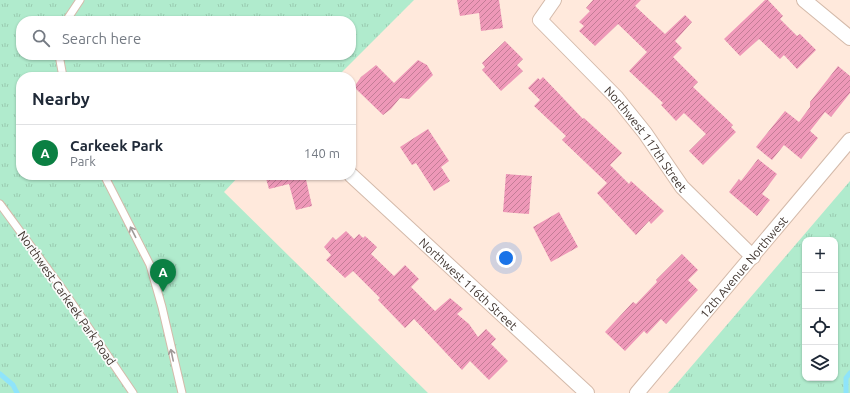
<!DOCTYPE html>
<html lang="en">
<head>
<meta charset="utf-8">
<style>
	body { margin:0; font-family:Ubuntu,sans-serif; background:#f6f6f7; color:#1f2937 }
	.controls { position:absolute; right:12px; bottom:12px; display:grid; overflow:hidden; border-radius:8px; box-shadow:0 1px 3px #0004 }
	.controls button { width:36px; height:36px; display:grid; place-items:center; padding:0; border:0; border-bottom:1px solid #e0e1e3; background:#fff; color:#1f2937; font:20px sans-serif }
	.you { position:absolute; left:506px; top:258px; width:14px; height:14px; margin:-10px; border:3px solid #fff; border-radius:50%; background:#1a73e8; box-shadow:0 0 0 6px #1a73e833 }
	.badge { display:grid; place-items:center; width:26px; height:26px; border-radius:50%; background:#0b8043; color:#fff; font-size:13px; font-weight:700 }
	.pin { position:absolute; translate:-50% -33px; filter:drop-shadow(0 1px 2px #0008) }
	.pin::after { content:''; position:absolute; top:21px; width:14px; height:12px; background:inherit; clip-path:polygon(0 0,100% 0,50% 100%) }
	.list { margin:0; padding:0; list-style:none }
	h2 { display:flex; justify-content:space-between; align-items:center; height:52px; margin:0; padding:0 16px; font-size:17px }
	h2 small { font-size:13px; font-weight:400; color:#747a83 }
	.list li { display:grid; grid-template-columns:26px 1fr auto; gap:12px; align-items:center; box-sizing:border-box; height:56px; padding:0 16px; border-top:1px solid #e0e1e3 }
	.list b { display:block; font-size:15px; white-space:nowrap }
	.list p { margin:0; font-size:13px; white-space:nowrap; color:#747a83 }
	.list em { font-size:13px; font-style:normal; color:#747a83 }
	.icon { flex:none; width:22px; height:22px; fill:none; stroke:currentColor; stroke-width:2; stroke-linecap:round; stroke-linejoin:round }
	.map { position:relative; flex:none; width:850px; height:393px; overflow:hidden }
	.search { position:absolute; background:#fff; box-shadow:0 1px 3px #0004; left:16px; top:16px; width:340px; height:44px; display:flex; align-items:center; gap:10px; box-sizing:border-box; padding:0 14px; border-radius:16px; color:#747a83; font-size:15px }
	.panel { position:absolute; background:#fff; box-shadow:0 1px 3px #0004; left:16px; top:72px; width:340px; height:108px; border-radius:16px }
	.map>svg:first-child { display:block }
	.park { fill:url(#park-tufts); fill-rule:evenodd }
	.lines { fill:none; stroke-linecap:round; stroke-linejoin:round }
	.stream { stroke:#8fe4fa; stroke-width:5 }
	.building { fill:url(#building-hatch) }
	.lane-casing { stroke:#d4baaa; stroke-width:9 }
	.street-casing { stroke:#d4baaa; stroke-width:16 }
	.lane { stroke:#fff; stroke-width:7 }
	.street { stroke:#fff; stroke-width:14 }
	.oneway { stroke:#a09a98 }
	.labels { text-anchor:middle; dominant-baseline:central; stroke-width:3.5; stroke-linejoin:round; paint-order:stroke }
	.street-label { font-size:12px; fill:#413630; stroke:#fbfbfb }
</style>
</head>
<body>
<div class="map">
<svg width="850" height="393" viewBox="0 0 850 393">
	<defs>
		<pattern id="park-tufts" width="24" height="20" patternUnits="userSpaceOnUse"><rect width="24" height="20" fill="#b0ebcd"/><path d="M3 7l-1-3M5 7V3M7 7l1-3M15 17l-1-3M17 17v-4M19 17l1-3" fill="none" stroke="#99cab0"/></pattern>
		<pattern id="building-hatch" width="6" height="6" patternUnits="userSpaceOnUse"><rect width="6" height="6" fill="#ee98b8"/><path d="M-1 1l2-2M0 6l6-6M5 7l2-2" fill="none" stroke="#c27d96"/></pattern>
	</defs>
	<rect width="100%" height="100%" fill="#ffe9dc"/>
	<path class="park" d="M 0,0 L 414,0 L 337,77 L 21,77 L 21,175 L 240,175 L 224,192 L 428,393 L 0,393 ZM 21,21 L 351,21 L 351,55 L 21,55 Z
		M 850,181 L 850,393 L 668,393 L 678,382 ZM 805,240 L 835,240 L 835,378 L 805,378 Z"/>
	<g class="lines">
		<path class="stream" d="M 0,374 L 13,385 L 17,393
			M 846,393 L 846,378 L 850,373"/>
	</g>
	<path class="building" d="M 457,0 L 499,0 L 503,28 L 481,31 L 479,13 L 460,16 Z
		M 593,0 L 641,0 L 635,6 L 665,34 L 685,15 L 692,22 L 675,41 L 682,48 L 673,57 L 698,82 L 693,87 L 733,125 L 731,127 L 736,132 L 703,165 L 689,151 L 706,134 L 684,113 L 676,121 L 661,105 L 663,103 L 629,71 L 647,52 L 618,24 L 595,46 L 579,31 L 584,26 L 579,22 L 590,11 L 586,8 Z
		M 765,0 L 768,0 L 783,16 L 780,19 L 797,36 L 800,34 L 816,50 L 797,69 L 784,55 L 780,59 L 759,39 L 740,56 L 724,39 Z
		M 505,41 L 523,59 L 517,65 L 523,71 L 501,91 L 482,70 L 485,67 L 482,63 Z
		M 418,60 L 427,65 L 433,75 L 409,99 L 400,98 L 391,109 L 383,115 L 354,87 L 361,77 L 376,65 L 394,83 Z
		M 838,66 L 850,76 L 850,93 L 831,117 L 825,112 L 810,131 L 818,138 L 801,159 L 784,145 L 772,160 L 756,147 L 785,111 L 799,122 L 810,107 L 810,102 Z
		M 543,77 L 583,119 L 584,118 L 622,153 L 610,165 L 629,184 L 631,181 L 664,211 L 651,224 L 649,221 L 636,235 L 597,193 L 607,183 L 562,140 L 566,136 L 534,106 L 540,100 L 528,88 L 538,78 L 540,80 Z
		M 428,129 L 449,161 L 441,167 L 450,181 L 434,191 L 416,163 L 412,165 L 400,147 Z
		M 758,159 L 777,174 L 762,194 L 770,200 L 757,216 L 729,192 L 739,179 L 741,181 Z
		M 506,174 L 532,176 L 529,214 L 503,212 Z
		M 265,175 L 305,175 L 312,206 L 296,210 L 289,184 L 269,189 Z
		M 559,212 L 578,247 L 551,262 L 533,227 Z
		M 346,231 L 354,239 L 359,234 L 363,238 L 365,236 L 377,247 L 371,254 L 394,276 L 405,265 L 419,279 L 411,287 L 435,311 L 450,298 L 463,309 L 457,314 L 469,324 L 478,337 L 486,329 L 496,339 L 491,344 L 508,361 L 489,380 L 470,361 L 462,370 L 414,319 L 405,328 L 378,300 L 380,298 L 353,271 L 345,278 L 326,260 L 331,255 L 324,247 L 333,237 L 336,240 Z
		M 682,254 L 698,270 L 688,280 L 698,290 L 666,324 L 661,319 L 647,334 L 644,331 L 625,351 L 605,332 L 633,302 L 636,304 L 657,282 L 656,280 Z"/>
	<g class="lines">
		<g class="lane-casing">
			<path id="lane" d="M 66,21 L 80,0
				M 59,55 L 63,77
				M 104,175 L 150,265 L 162,307 L 182,393
				M 0,204 L 63,290 L 133,393"/>
		</g>
		<g class="street-casing">
			<g id="street">
				<path id="s1" d="M 554,0 L 540,20 L 616,97 L 645,133 L 682,187 L 753,257"/>
				<path d="M 804,0 L 850,38"/>
				<path id="s2" d="M 351,175 L 587,393"/>
				<path id="s3" d="M 637,393 L 850,140"/>
			</g>
		</g>
		<use href="#lane" class="lane"/>
		<use href="#street" class="street"/>
	</g>
	<defs><path id="oneway-shaft" d="M-6 0H5M1.5-3L5.5 0L1.5 3" fill="none" stroke-width="1.6" stroke-linecap="round" stroke-linejoin="round"/></defs>
	<g class="oneway">
		<use href="#oneway-shaft" transform="translate(133 232) rotate(-117)"/>
		<use href="#oneway-shaft" transform="translate(172 355) rotate(-102)"/>
	</g>
	<g class="labels">
		<g class="street-label">
			<text stroke="none"><textPath href="#s1" startOffset="184">Northwest 117th Street</textPath></text>
			<text stroke="none"><textPath href="#s3" startOffset="165">12th Avenue Northwest</textPath></text>
			<text stroke="none"><textPath href="#s2" startOffset="160">Northwest 116th Street</textPath></text>
			<text transform="translate(67 298) rotate(55)">Northwest Carkeek Park Road</text>
		</g>
	</g>
</svg>
<div class="controls">
<button>+</button>
<button>−</button>
<button><svg class="icon" aria-label="locate" viewBox="0 0 24 24"><circle cx="12" cy="12" r="6"/><path d="M12 2v4M12 18v4M2 12h4M18 12h4"/></svg></button>
<button><svg class="icon" aria-label="layers" viewBox="0 0 24 24"><path d="M12 4l9 5-9 5-9-5zM3 14l9 5 9-5"/></svg></button>
</div>
<div class="you"></div>
<div class="pin badge" style="left:163px;top:292px">A</div>
<div class="search"><svg class="icon" aria-label="search" viewBox="0 0 24 24"><circle cx="10" cy="10" r="6"/><path d="M15 15l6 6"/></svg>Search here</div>
<section class="panel">
<h2>Nearby<small></small></h2>
<ul class="list">
<li><span class="badge">A</span><div><b>Carkeek Park</b><p>Park</p></div><em>140 m</em></li>
</ul>
</section>
</div>
</body>
</html>
